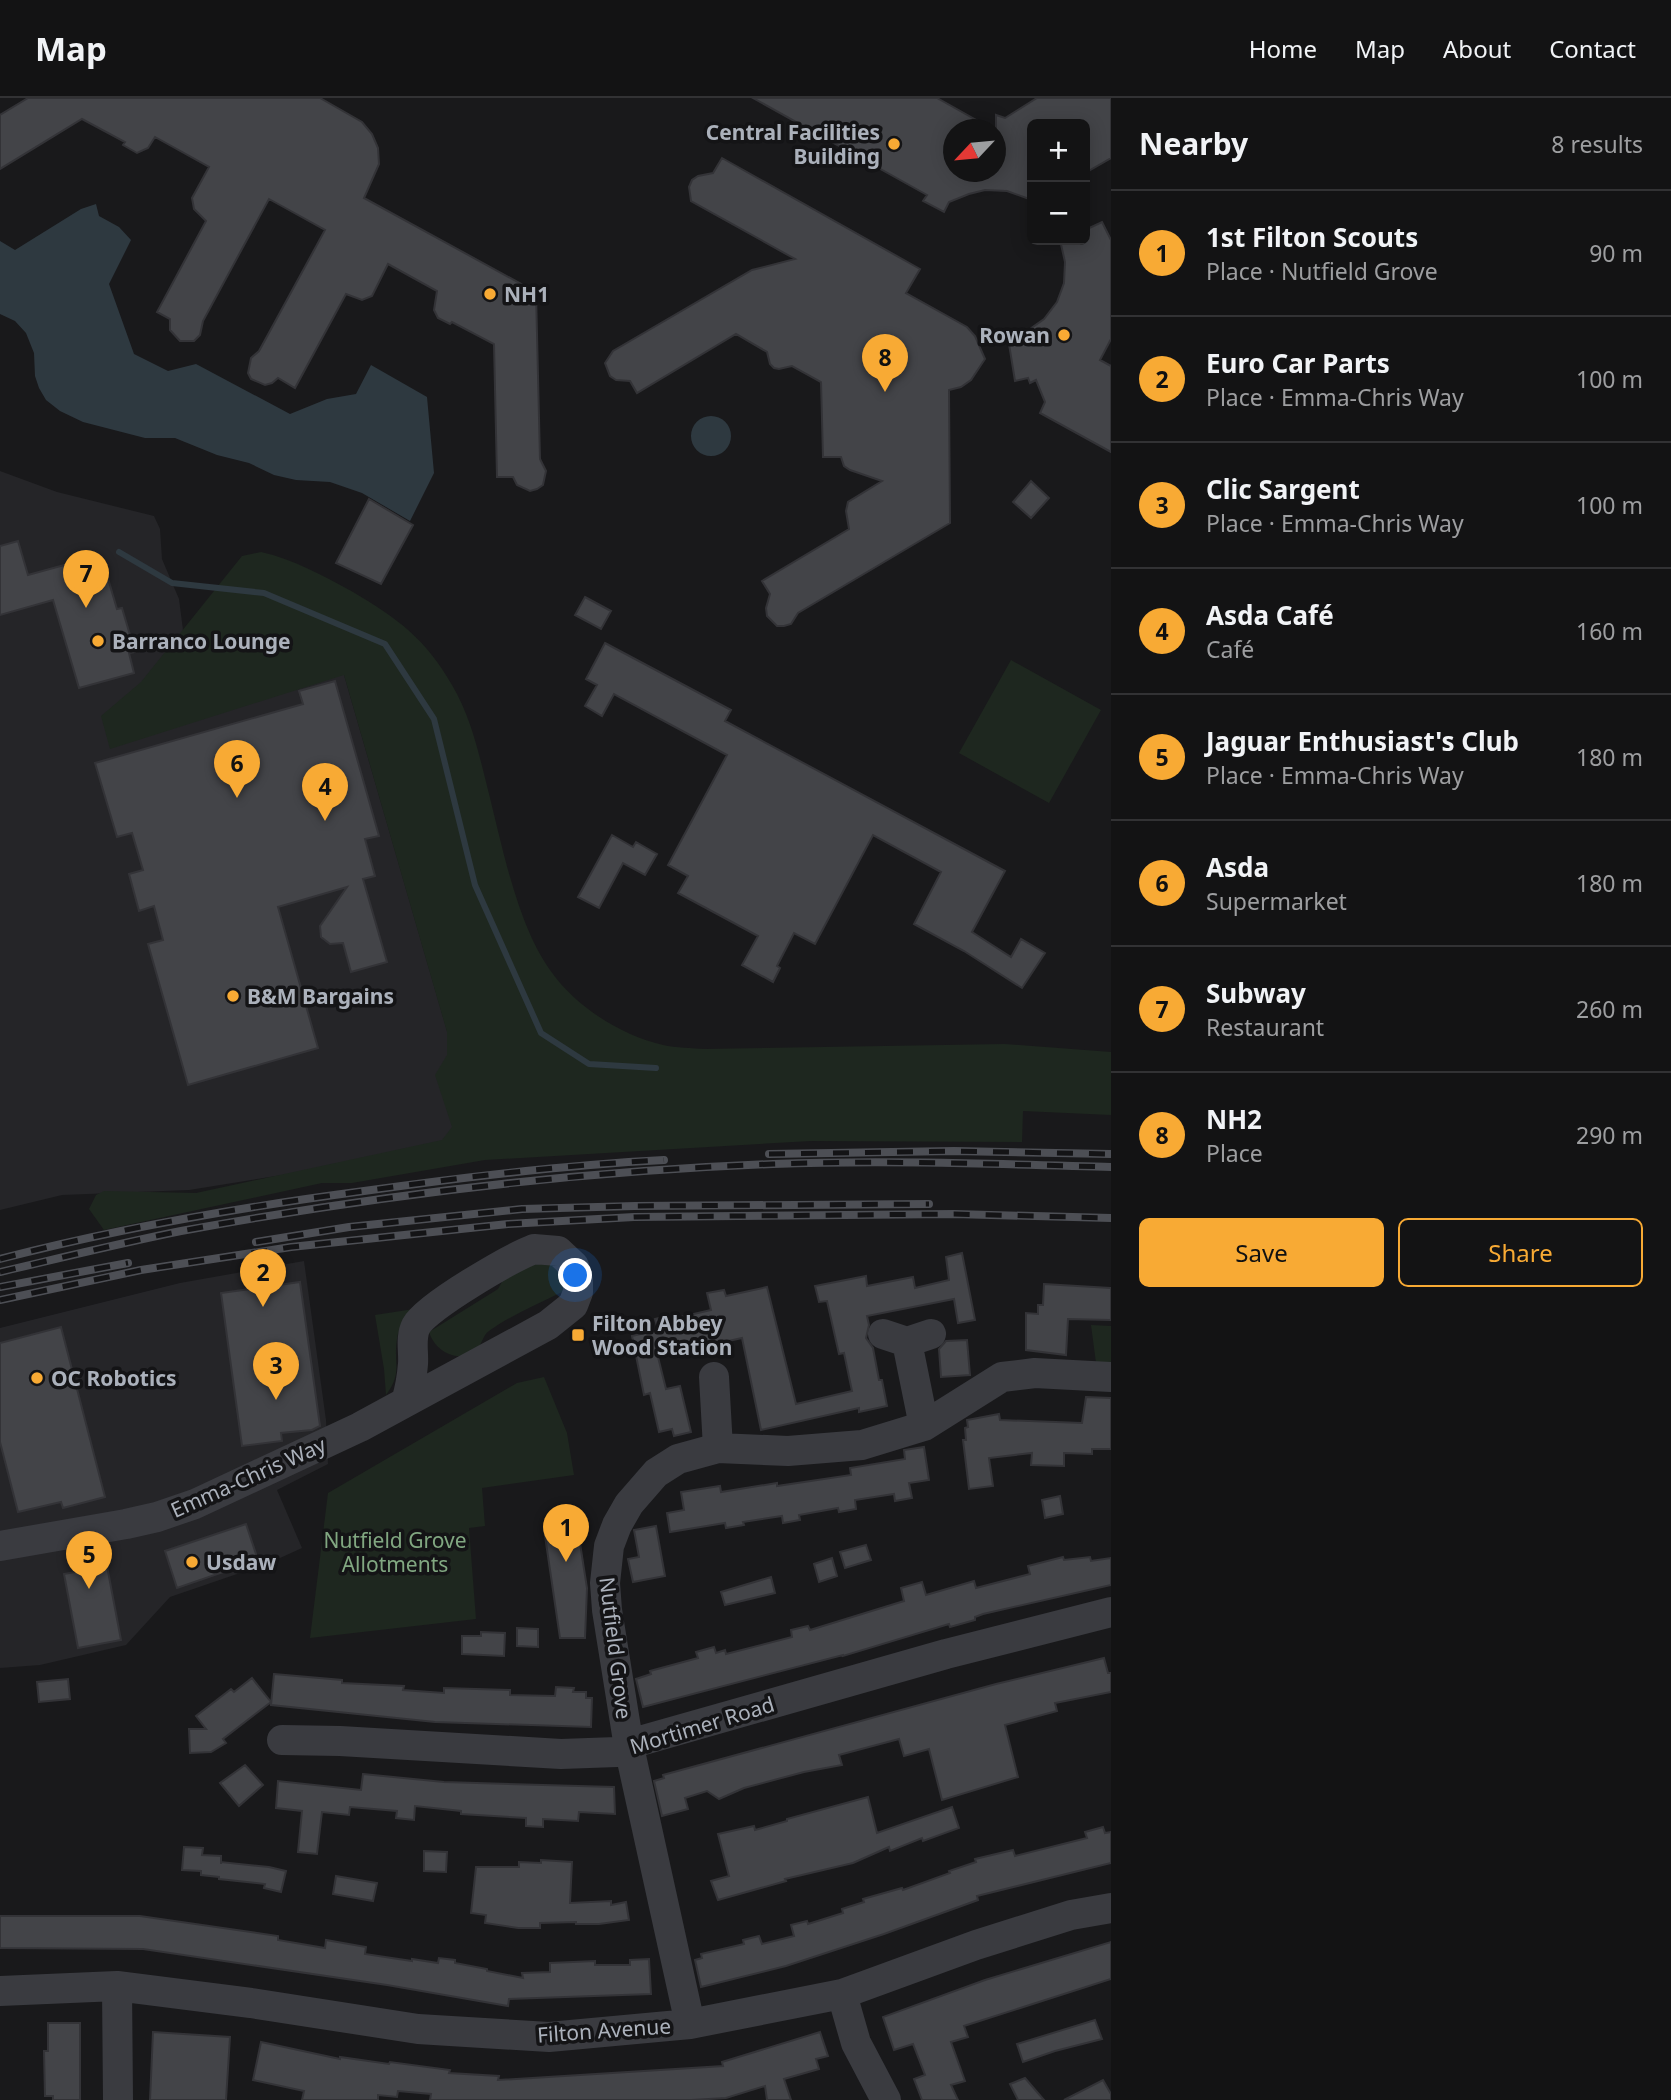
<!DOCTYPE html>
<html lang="en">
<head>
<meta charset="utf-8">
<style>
	body { margin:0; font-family:"Noto Sans",sans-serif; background:#202022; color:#f1f3f6 }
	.controls { position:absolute; right:21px; top:21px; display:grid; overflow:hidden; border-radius:10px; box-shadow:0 4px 18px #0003 }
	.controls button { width:63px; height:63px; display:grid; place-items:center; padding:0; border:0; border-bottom:2px solid #323234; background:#131314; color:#f1f3f6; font:35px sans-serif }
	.compass { position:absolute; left:943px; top:21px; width:63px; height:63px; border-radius:50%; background:#131314; box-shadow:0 4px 18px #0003; rotate:244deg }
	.you { position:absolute; left:576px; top:1178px; width:24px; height:24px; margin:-18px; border:5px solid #fff; border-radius:50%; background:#1a73e8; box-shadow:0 0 0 10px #1a73e833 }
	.badge { display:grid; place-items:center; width:46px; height:46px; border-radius:50%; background:#f8aa34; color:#111; font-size:23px; font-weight:700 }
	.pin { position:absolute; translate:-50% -58px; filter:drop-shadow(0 2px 4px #0008) }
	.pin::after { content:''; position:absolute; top:37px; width:24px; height:21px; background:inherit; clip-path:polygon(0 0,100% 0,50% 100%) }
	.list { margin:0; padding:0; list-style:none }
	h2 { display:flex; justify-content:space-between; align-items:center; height:91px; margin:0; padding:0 28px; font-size:30px }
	h2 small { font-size:23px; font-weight:400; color:#9d9ea0 }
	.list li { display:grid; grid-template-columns:46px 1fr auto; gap:21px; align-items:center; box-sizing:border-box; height:126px; padding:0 28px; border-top:2px solid #323234 }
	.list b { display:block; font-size:26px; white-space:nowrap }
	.list p { margin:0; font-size:23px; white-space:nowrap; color:#9d9ea0 }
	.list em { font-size:23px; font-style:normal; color:#9d9ea0 }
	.actions { display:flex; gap:14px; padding:21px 28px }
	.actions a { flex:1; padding:16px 0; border:2px solid #f8aa34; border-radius:10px; text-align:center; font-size:24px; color:#f8aa34 }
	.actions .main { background:#f8aa34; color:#111 }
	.map { position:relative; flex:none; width:1111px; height:2002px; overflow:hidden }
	header { display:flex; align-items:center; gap:42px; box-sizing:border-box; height:98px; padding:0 35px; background:#131314; border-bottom:2px solid #323234 }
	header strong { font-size:33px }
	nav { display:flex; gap:38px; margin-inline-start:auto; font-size:24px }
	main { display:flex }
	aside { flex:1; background:#131314 }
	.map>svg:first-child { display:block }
	.built { fill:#252528 }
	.green { fill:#1e271f }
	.water { fill:#2e3940 }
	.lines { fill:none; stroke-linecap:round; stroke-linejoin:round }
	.stream { stroke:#2e3940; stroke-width:6 }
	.building { fill:#434448; stroke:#333337; stroke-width:2 }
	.minor { stroke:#3a3b40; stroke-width:30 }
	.rail-casing { stroke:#4d4f55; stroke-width:8 }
	.rail { stroke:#141416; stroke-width:5; stroke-dasharray:16; stroke-linecap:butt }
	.poi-dot { fill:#f8aa34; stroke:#141416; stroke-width:2.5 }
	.labels { text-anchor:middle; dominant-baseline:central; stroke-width:7; stroke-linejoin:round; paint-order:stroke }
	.poi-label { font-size:21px; font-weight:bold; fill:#abb1bb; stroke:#141416; text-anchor:start }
	.street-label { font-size:21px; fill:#abb1bb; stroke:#141416 }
	.park-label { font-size:21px; fill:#81a781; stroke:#141416 }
</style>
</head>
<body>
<header>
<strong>Map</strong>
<nav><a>Home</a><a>Map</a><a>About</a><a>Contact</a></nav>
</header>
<main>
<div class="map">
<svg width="1111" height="2002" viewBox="0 0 1111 2002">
	<rect width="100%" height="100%" fill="#19191b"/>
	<path class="built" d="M 0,373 L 57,394 L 154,418 L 160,431 L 162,461 L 179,501 L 183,532 L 344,577 L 467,1002 L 452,1050 L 189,1092 L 62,1097 L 0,1112 Z
		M 304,1163 L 326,1322 L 328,1366 L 277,1392 L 302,1450 L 269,1465 L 170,1499 L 126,1547 L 40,1567 L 0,1570 L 0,1230 L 180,1185 Z"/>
	<path class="green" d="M 261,454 C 293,461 324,478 353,494 C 398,521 425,540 452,587 C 471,619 479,656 488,692 C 502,747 517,826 550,872 C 575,908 620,937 663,947 C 676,950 692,950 705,951 L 1005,946 L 1111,954 L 1111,1017 L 1023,1013 L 1022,1044 L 811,1043 L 485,1062 L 352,1085 L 322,1085 L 104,1132 L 89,1111 L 96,1097 L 104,1093 L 196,1095 L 442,1042 L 452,1029 L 435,977 L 447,957 L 447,934 L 344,577 L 110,651 L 101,618 L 141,584 L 242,458 Z
		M 1011,562 L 1101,612 L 1049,705 L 959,655 Z
		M 555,1162 L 565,1184 L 562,1194 C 538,1206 511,1217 489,1233 C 483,1237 482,1246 477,1251 C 460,1267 435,1254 429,1234 L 498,1191 L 509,1171 Z
		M 414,1211 C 407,1220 398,1229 397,1241 C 393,1266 403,1274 386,1297 L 384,1271 L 375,1217 Z
		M 1091,1227 L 1111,1228 L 1111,1266 L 1096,1265 Z
		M 544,1279 L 567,1335 L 574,1377 L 482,1390 L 485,1428 L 469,1430 L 476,1521 L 310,1540 L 328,1395 L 517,1285 Z"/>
	<path class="water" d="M 96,106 L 99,118 L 119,129 L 131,142 L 109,186 L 134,256 L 168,273 L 196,266 L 290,316 L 327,301 L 356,296 L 371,267 L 427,299 L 434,375 L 410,423 L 362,395 L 330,384 L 296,382 L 274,377 L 249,365 L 217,357 L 175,340 L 145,340 L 83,324 L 60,313 L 46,302 L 39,290 L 35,278 L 34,255 L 26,235 L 15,223 L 0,216 L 0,143 L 15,152 L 81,111 Z
		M691 338a20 20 0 1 1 40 0a20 20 0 1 1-40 0Z"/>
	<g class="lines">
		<path class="stream" d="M 119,454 L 172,485 L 264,495 L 385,546 L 434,621 L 475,787 L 541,935 L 589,966 L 656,970"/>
	</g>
	<path class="building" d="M 28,0 L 320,0 L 362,24 L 372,36 L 378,50 L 379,66 L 364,100 L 536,194 L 540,361 L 546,373 L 543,387 L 537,391 L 530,393 L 517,387 L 513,379 L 497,379 L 494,246 L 452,224 L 450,226 L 438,220 L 434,212 L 437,193 L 388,166 L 372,198 L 362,202 L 346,196 L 295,290 L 278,280 L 272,285 L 265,287 L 251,281 L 248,275 L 251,260 L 259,253 L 325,132 L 269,101 L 203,223 L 200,237 L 194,243 L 180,243 L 170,232 L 170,221 L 157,214 L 206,123 L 194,111 L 192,100 L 209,69 L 155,39 L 148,50 L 137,55 L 123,47 L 125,44 L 82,21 L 0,71 L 0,17 Z
		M 753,0 L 937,0 L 994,32 L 954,32 L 954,74 L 996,74 L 996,17 L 1005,20 L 1037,0 L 1111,0 L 1111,60 L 1085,75 L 1085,26 L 1032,26 L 1032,102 L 1007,93 L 985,92 L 969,96 L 949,104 L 944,114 L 923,103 L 927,97 Z
		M 722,60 L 920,171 L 906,195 L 967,229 L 975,238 L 985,261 L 971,282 L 961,289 L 949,292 L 950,425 L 798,515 L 791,526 L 784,528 L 777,528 L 767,518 L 766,510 L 770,496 L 762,483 L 849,431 L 846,413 L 848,404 L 882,383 L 850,372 L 844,368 L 841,359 L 823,359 L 821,284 L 792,268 L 779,271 L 774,270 L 770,266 L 767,254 L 736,236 L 637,295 L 630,283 L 616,282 L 610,278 L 605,265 L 613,253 L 752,172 L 795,161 L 691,103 L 689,89 L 692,82 L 698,78 L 713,75 Z
		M 1102,124 L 1111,142 L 1111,241 L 1100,262 L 1111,268 L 1111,354 L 1040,315 L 1045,304 L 1036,282 L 1030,285 L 1028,280 L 1015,283 L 1008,240 L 1027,233 L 1044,221 L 1057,204 L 1064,185 L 1065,164 L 1060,142 L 1085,142 L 1085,132 Z
		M 1031,383 L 1049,400 L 1031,420 L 1013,404 Z
		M 369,401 L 413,427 L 381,486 L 336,465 Z
		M 18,443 L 28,477 L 86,461 L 89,472 L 104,467 L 117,511 L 122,510 L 135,554 L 129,555 L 134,575 L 79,590 L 53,502 L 0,517 L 0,448 Z
		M 585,499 L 611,513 L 601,531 L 575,517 Z
		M 605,545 L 731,612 L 725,623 L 1005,773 L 972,834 L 1011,859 L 1021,841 L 1045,855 L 1022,890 L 964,853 L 914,826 L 941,774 L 873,737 L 815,846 L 794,835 L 777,868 L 780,870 L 773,884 L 742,867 L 758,838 L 678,795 L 688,778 L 668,767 L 727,657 L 614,596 L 602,618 L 585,608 L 597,587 L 586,581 Z
		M 335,583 L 379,738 L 365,741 L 375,778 L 363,781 L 387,864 L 351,874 L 343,845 L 330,846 L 321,839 L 320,828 L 347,789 L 278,809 L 318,950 L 188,987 L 148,846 L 163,842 L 154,808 L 139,813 L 129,776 L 143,772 L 132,735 L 117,739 L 95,665 L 303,606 L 299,593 Z
		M 612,737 L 633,749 L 636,744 L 657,756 L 645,777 L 623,765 L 599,810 L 578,799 Z
		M 962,1155 L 975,1222 L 958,1225 L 954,1201 L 867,1218 L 869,1227 L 866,1240 L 873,1250 L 879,1282 L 882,1282 L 887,1308 L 859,1314 L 859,1310 L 761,1332 L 742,1240 L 658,1259 L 666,1291 L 680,1288 L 691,1334 L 674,1338 L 672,1331 L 659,1334 L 650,1295 L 644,1297 L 632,1238 L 658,1232 L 655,1221 L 672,1217 L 672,1221 L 711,1212 L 707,1195 L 724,1192 L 726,1198 L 767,1189 L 796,1306 L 852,1293 L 844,1255 L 839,1256 L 827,1203 L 819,1204 L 815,1188 L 866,1178 L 867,1188 L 913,1179 L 915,1190 L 949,1182 L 946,1159 Z
		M 300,1184 L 320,1328 L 312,1332 L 281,1335 L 282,1343 L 242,1348 L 221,1195 Z
		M 1044,1186 L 1111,1190 L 1111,1222 L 1068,1221 L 1066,1257 L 1026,1252 L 1026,1215 L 1038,1216 L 1038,1207 L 1043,1207 Z
		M 61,1229 L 105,1399 L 63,1410 L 61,1404 L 18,1414 L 0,1344 L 0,1245 Z
		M 967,1242 L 970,1277 L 941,1279 L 939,1251 L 946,1243 Z
		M 1086,1299 L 1111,1300 L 1111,1351 L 1092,1351 L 1092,1356 L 1064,1355 L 1064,1368 L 1031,1367 L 1032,1355 L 989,1360 L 993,1388 L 969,1391 L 963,1342 L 966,1342 L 965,1330 L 968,1329 L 967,1322 L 999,1316 L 1000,1322 L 1082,1325 Z
		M 924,1349 L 929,1382 L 909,1385 L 912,1400 L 895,1403 L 894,1396 L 855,1402 L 856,1411 L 839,1414 L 838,1410 L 799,1417 L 800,1422 L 783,1425 L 782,1418 L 743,1424 L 744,1427 L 726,1430 L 725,1425 L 670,1434 L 667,1415 L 684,1412 L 681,1394 L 720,1388 L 721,1394 L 777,1385 L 777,1388 L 851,1377 L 850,1370 L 905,1361 L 904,1352 Z
		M 1060,1398 L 1063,1416 L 1045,1420 L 1042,1402 Z
		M 246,1426 L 258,1462 L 177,1490 L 165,1453 Z
		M 577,1426 L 587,1490 L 585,1540 L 560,1540 L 544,1431 Z
		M 656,1428 L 665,1478 L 633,1484 L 628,1461 L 639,1459 L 634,1432 Z
		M 866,1447 L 871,1462 L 845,1470 L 840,1454 Z
		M 1063,1459 L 1064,1462 L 1090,1459 L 1091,1463 L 1111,1460 L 1111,1487 L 983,1516 L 975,1519 L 975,1522 L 950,1529 L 949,1526 L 843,1558 L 843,1557 L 643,1609 L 636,1581 L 651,1576 L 650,1573 L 698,1560 L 696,1554 L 714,1549 L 716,1555 L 725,1552 L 726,1556 L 792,1539 L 791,1532 L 808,1528 L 810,1532 L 904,1503 L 901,1490 L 922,1484 L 926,1497 L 974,1483 L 976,1490 L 1030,1476 L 1028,1468 Z
		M 832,1460 L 837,1478 L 819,1484 L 814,1466 Z
		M 107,1468 L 121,1542 L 78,1550 L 64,1476 Z
		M 771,1479 L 775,1495 L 725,1507 L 721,1494 Z
		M 517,1530 L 538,1531 L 538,1549 L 517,1548 Z
		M 481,1534 L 505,1535 L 504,1558 L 462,1556 L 462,1538 L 481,1538 Z
		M 1104,1560 L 1108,1575 L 1111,1575 L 1111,1594 L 1055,1605 L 1057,1613 L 1005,1627 L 1018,1679 L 942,1702 L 929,1651 L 904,1658 L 899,1641 L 839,1657 L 842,1667 L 804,1674 L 744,1690 L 719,1701 L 707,1693 L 685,1700 L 688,1711 L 662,1718 L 654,1683 L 664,1680 L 663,1677 L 996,1586 Z
		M 274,1576 L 342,1582 L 342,1585 L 404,1588 L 403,1592 L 444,1595 L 444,1590 L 510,1592 L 510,1597 L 555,1598 L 556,1589 L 574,1590 L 573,1594 L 586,1594 L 586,1600 L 592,1600 L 591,1629 L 435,1624 L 271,1607 Z
		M 252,1580 L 271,1604 L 223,1641 L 226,1645 L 211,1654 L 190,1655 L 189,1631 L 206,1631 L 196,1618 L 231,1591 L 234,1594 Z
		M 68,1581 L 70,1601 L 39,1604 L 37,1584 Z
		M 245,1667 L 263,1687 L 239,1708 L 220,1685 Z
		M 363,1676 L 444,1684 L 614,1689 L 615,1716 L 579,1714 L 578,1723 L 543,1721 L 543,1729 L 526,1728 L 526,1720 L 461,1716 L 461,1713 L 415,1708 L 414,1722 L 396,1720 L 397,1713 L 350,1709 L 349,1717 L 322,1714 L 317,1756 L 298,1754 L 302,1713 L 276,1710 L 278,1683 L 361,1692 Z
		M 868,1699 L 877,1735 L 952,1709 L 959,1730 L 923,1743 L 922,1740 L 890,1753 L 889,1749 L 853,1765 L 785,1781 L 786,1783 L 718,1802 L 711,1783 L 729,1778 L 718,1736 L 754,1728 L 755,1732 L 787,1723 L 787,1721 Z
		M 1103,1729 L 1105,1735 L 1111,1734 L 1111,1765 L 977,1798 L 978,1802 L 884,1836 L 786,1868 L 701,1889 L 695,1862 L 702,1860 L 701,1856 L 744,1846 L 743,1842 L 759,1838 L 762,1846 L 794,1838 L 791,1827 L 807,1823 L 808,1826 L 843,1815 L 842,1811 L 864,1804 L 863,1801 L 902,1790 L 903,1792 L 950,1775 L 949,1773 L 976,1764 L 975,1761 L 1013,1752 L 1015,1758 L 1087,1740 L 1085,1734 Z
		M 184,1749 L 203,1750 L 202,1757 L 221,1758 L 221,1766 L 221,1764 L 269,1769 L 286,1773 L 281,1794 L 264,1790 L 265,1786 L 219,1781 L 219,1779 L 201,1777 L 201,1773 L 182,1772 Z
		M 424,1753 L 447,1754 L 446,1774 L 424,1773 Z
		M 541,1762 L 572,1764 L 570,1805 L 611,1803 L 611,1807 L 626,1804 L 629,1822 L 599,1826 L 576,1826 L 576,1824 L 540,1825 L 540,1830 L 518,1830 L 485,1825 L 486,1817 L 471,1815 L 476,1769 L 519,1769 L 519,1764 L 541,1765 Z
		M 336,1778 L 377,1785 L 373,1803 L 333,1796 Z
		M 0,1818 L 140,1818 L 278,1838 L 278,1842 L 325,1850 L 326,1842 L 366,1849 L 365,1856 L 412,1863 L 412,1861 L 438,1865 L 439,1860 L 455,1862 L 455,1865 L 487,1871 L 487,1873 L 523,1880 L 522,1875 L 550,1874 L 550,1865 L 595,1863 L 595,1867 L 630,1867 L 630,1862 L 649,1861 L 651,1896 L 509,1901 L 508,1908 L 387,1887 L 143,1851 L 0,1850 Z
		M 1111,1844 L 1111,1881 L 964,1928 L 968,1939 L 951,1944 L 965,1983 L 951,1987 L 958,2002 L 922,2002 L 914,1981 L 925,1977 L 913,1946 L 894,1952 L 883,1919 L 985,1882 Z
		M 1095,1922 L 1102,1941 L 1055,1953 L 1023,1964 L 1017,1946 Z
		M 48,1925 L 80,1925 L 80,2002 L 53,2002 L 53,1998 L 45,1998 L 44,1953 L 48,1953 Z
		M 153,1934 L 230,1939 L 226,2002 L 150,2002 Z
		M 820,1934 L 828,1958 L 816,1961 L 819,1971 L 784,1981 L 791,2002 L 767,2002 L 765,1988 L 726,2000 L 692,2002 L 430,2002 L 431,1996 L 398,1993 L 397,1999 L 378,1997 L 378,2002 L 302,2002 L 304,1993 L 253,1982 L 261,1944 L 340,1961 L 340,1959 L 389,1966 L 390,1964 L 450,1972 L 449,1975 L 499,1978 L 498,1982 L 723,1968 L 722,1964 Z
		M 1025,1980 L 1044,2002 L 1018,2002 L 1010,1986 Z
		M 1103,1982 L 1111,1996 L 1111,2002 L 1064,2002 Z"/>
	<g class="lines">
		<path class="minor" d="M 534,1151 L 558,1153 L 574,1168 L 578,1183 L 578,1194 L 573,1207 L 548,1227 L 406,1304 C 410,1291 412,1279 413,1266 C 414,1254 410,1240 416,1228 C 427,1208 511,1160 534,1151 Z
			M 883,1236 L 907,1244 L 931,1236
			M 907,1244 L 924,1328
			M 714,1279 L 718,1350
			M 0,1448 L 126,1426 L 157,1419 L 195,1406 L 360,1329 L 406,1304
			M 282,1642 L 340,1643 L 561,1656 L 617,1654 L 640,1643 L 946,1556 L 1111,1514
			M 117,1888 L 118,2002
			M 0,1893 L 117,1888 L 251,1905 L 418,1931 L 549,1939 L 690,1926 L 842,1896 L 976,1847 L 1071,1817 L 1111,1810
			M 842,1896 L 856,1945 L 886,2002
			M 690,1926 L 629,1649 L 607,1512 L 605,1485 L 609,1448 L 617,1427 L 629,1406 L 656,1375 L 678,1361 L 718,1350 L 788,1353 L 862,1347 L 924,1328 L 1002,1279 L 1035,1275 L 1111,1279"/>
		<g class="rail-casing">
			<path id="rail" d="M 769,1056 L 954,1053 L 1111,1056
				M 256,1144 L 349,1129 L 522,1111 L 635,1108 L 929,1106
				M 0,1161 C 119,1130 242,1109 364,1093 C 464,1079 563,1067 664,1062
				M 0,1174 C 60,1160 121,1145 181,1133 C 374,1098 578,1073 773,1066 C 886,1062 998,1066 1111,1069
				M 0,1189 L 128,1165
				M 0,1202 L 141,1172 L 291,1149 L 508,1126 L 634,1119 L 954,1116 L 1111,1120"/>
		</g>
		<use href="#rail" class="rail"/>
	</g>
	<g class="poi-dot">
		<circle cx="894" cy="46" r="7"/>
		<circle cx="490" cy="196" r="7"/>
		<circle cx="1064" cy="237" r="7"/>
		<circle cx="98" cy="543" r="7"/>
		<circle cx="233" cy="898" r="7"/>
		<rect x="571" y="1230" width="14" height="14" rx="3.5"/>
		<circle cx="37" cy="1280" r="7"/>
		<circle cx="192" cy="1464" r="7"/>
	</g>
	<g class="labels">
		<g class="poi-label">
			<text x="880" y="34" text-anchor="end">Central Facilities<tspan x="880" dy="24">Building</tspan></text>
			<text x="504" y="196">NH1</text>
			<text x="1050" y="237" text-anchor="end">Rowan</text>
			<text x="112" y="543">Barranco Lounge</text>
			<text x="247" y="898">B&amp;M Bargains</text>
			<text x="592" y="1225">Filton Abbey<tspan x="592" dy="24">Wood Station</tspan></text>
			<text x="51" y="1280">OC Robotics</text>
			<text x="206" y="1464">Usdaw</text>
		</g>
		<g class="street-label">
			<text transform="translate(248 1379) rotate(-24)">Emma-Chris Way</text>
			<text transform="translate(616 1550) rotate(83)">Nutfield Grove</text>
			<text transform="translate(702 1627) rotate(-17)">Mortimer Road</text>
			<text transform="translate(604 1932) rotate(-4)">Filton Avenue</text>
		</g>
		<g class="park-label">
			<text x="395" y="1442">Nutfield Grove<tspan x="395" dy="24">Allotments</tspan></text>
		</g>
	</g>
</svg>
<div class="controls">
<button>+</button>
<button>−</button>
</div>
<svg class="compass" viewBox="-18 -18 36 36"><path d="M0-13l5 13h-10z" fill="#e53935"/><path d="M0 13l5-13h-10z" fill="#9d9ea0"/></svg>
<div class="you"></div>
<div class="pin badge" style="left:566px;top:1464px">1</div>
<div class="pin badge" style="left:263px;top:1209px">2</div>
<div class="pin badge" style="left:276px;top:1302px">3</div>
<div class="pin badge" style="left:325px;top:723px">4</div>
<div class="pin badge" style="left:89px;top:1491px">5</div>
<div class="pin badge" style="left:237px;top:700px">6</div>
<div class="pin badge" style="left:86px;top:510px">7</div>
<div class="pin badge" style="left:885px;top:294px">8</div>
</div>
<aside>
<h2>Nearby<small>8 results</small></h2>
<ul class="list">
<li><span class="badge">1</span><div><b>1st Filton Scouts</b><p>Place · Nutfield Grove</p></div><em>90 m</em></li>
<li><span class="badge">2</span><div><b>Euro Car Parts</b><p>Place · Emma-Chris Way</p></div><em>100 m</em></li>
<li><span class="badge">3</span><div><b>Clic Sargent</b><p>Place · Emma-Chris Way</p></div><em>100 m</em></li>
<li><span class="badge">4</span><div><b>Asda Café</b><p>Café</p></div><em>160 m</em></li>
<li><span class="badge">5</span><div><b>Jaguar Enthusiast's Club</b><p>Place · Emma-Chris Way</p></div><em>180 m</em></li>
<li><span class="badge">6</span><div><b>Asda</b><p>Supermarket</p></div><em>180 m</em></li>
<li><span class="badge">7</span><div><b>Subway</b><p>Restaurant</p></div><em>260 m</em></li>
<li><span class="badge">8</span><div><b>NH2</b><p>Place</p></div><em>290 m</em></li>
</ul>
<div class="actions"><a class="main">Save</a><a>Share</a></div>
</aside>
</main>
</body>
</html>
